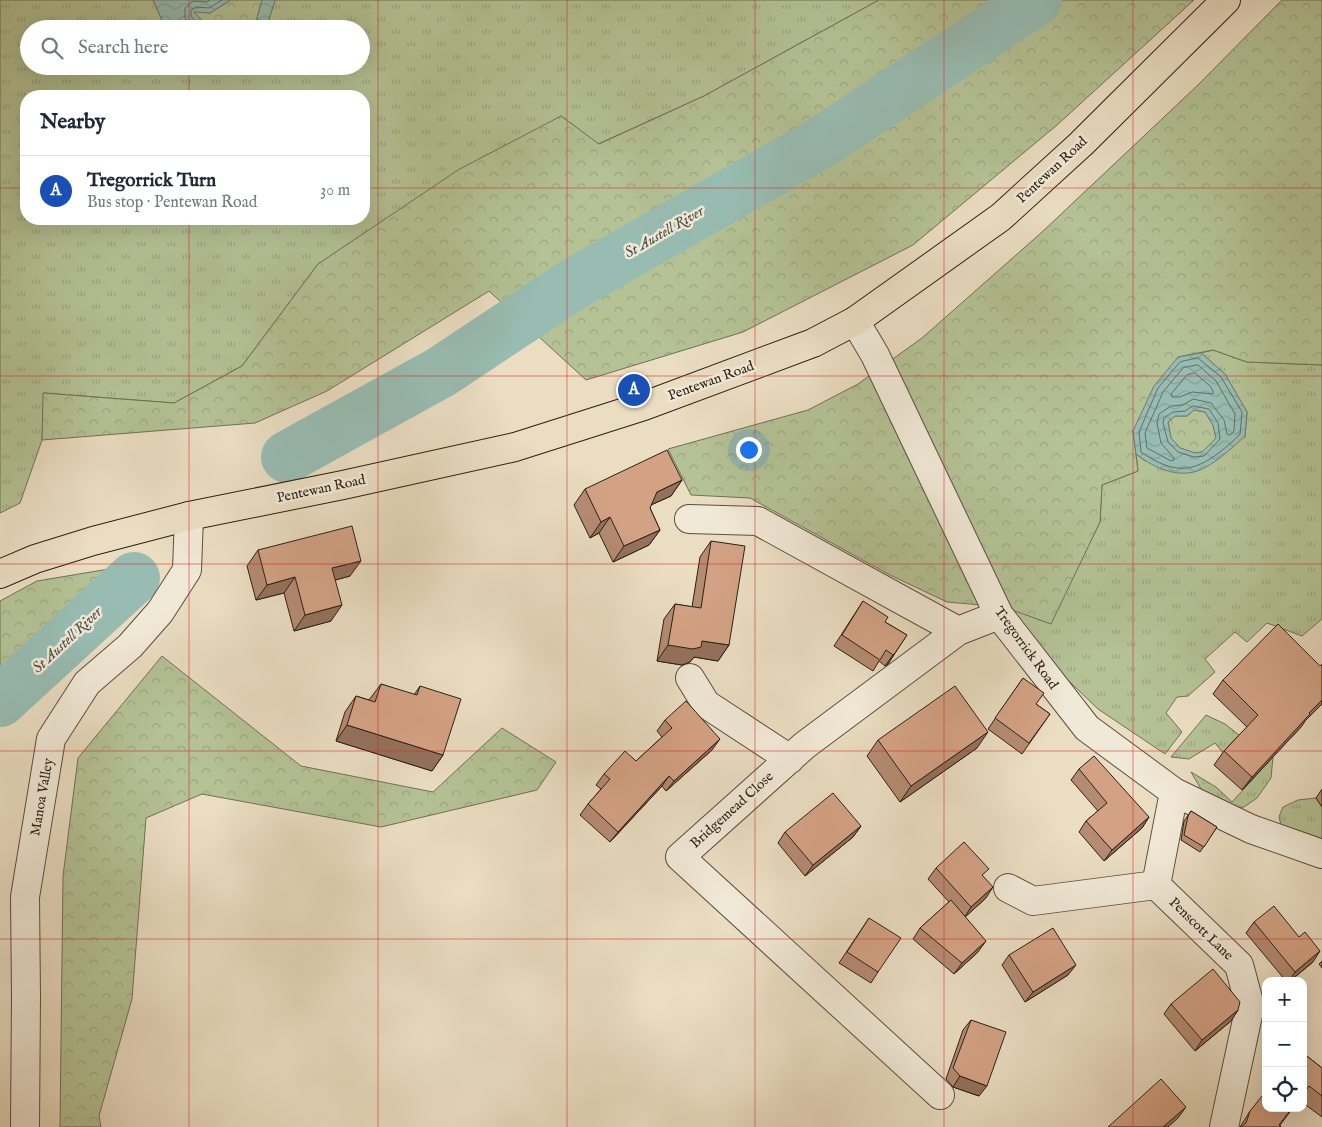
<!DOCTYPE html>
<html lang="en">
<head>
<meta charset="utf-8">
<style>
	body { margin:0; font-family:"IM FELL English",serif; background:#f2f2f3; color:#1f2937 }
	.controls { position:absolute; right:15px; bottom:15px; display:grid; overflow:hidden; border-radius:10px; box-shadow:0 5px 20px #0002 }
	.controls button { width:45px; height:45px; display:grid; place-items:center; padding:0; border:0; border-bottom:1px solid #e0e1e3; background:#fff; color:#1f2937; font:25px sans-serif }
	.you { position:absolute; left:748px; top:449px; width:18px; height:18px; margin:-12px; border:4px solid #fff; border-radius:50%; background:#1a73e8; box-shadow:0 0 0 8px #1a73e833 }
	.badge { display:grid; place-items:center; width:32px; height:32px; border-radius:50%; background:#d93025; color:#fff; font-size:16px; font-weight:700 }
	.pin { position:absolute; translate:-50% -50%; border:2px solid #fff; box-shadow:0 1px 5px #0006 }
	.list { margin:0; padding:0; list-style:none }
	h2 { display:flex; justify-content:space-between; align-items:center; height:65px; margin:0; padding:0 20px; font-size:21px }
	h2 small { font-size:16px; font-weight:400; color:#747a83 }
	.list li { display:grid; grid-template-columns:32px 1fr auto; gap:15px; align-items:center; box-sizing:border-box; height:70px; padding:0 20px; border-top:1px solid #e0e1e3 }
	.list b { display:block; font-size:19px; white-space:nowrap }
	.list p { margin:0; font-size:16px; white-space:nowrap; color:#747a83 }
	.list em { font-size:16px; font-style:normal; color:#747a83 }
	.icon { flex:none; width:28px; height:28px; fill:none; stroke:currentColor; stroke-width:2; stroke-linecap:round; stroke-linejoin:round }
	.map { position:relative; flex:none; width:1322px; height:1127px; overflow:hidden }
	.search { position:absolute; background:#fff; box-shadow:0 5px 20px #0002; left:20px; top:20px; width:350px; height:55px; display:flex; align-items:center; gap:12px; box-sizing:border-box; padding:0 18px; border-radius:28px; color:#747a83; font-size:19px }
	.panel { position:absolute; background:#fff; box-shadow:0 5px 20px #0002; left:20px; top:90px; width:350px; height:135px; border-radius:20px }
	.map>svg:first-child { display:block }
	.grass { fill:url(#grass-tufts); stroke:#707156; fill-rule:evenodd }
	.forest { fill:url(#forest-crowns); stroke:#707156 }
	.water { fill:url(#water-waves); stroke:#6c7e74; fill-rule:evenodd }
	.lines { fill:none; stroke-linecap:round; stroke-linejoin:round }
	.shore { stroke:#626e64; stroke-width:1 }
	.river { stroke:#98bcb2; stroke-width:52 }
	.minor-casing { stroke:#5b4f42; stroke-width:30 }
	.major-casing { stroke:#2b2017; stroke-width:30 }
	.minor { stroke:#f1e9d7; stroke-width:28 }
	.major { stroke:#eaddc2; stroke-width:28 }
	.wall { fill:#b58b72; stroke:#2b2017 }
	.shaded-wall { fill:#94715c; stroke:#2b2017 }
	.building { fill:#d3a284; stroke:#2b2017 }
	.grid { fill:none; stroke:#d62828; stroke-width:1; stroke-opacity:0.55 }
	.labels { text-anchor:middle; dominant-baseline:central; stroke-width:5; stroke-linejoin:round; paint-order:stroke }
	.street-label { font-size:14px; fill:#2b2017; stroke:#f1e9d7 }
	.water-label { font-size:15px; font-style:italic; fill:#4c4f46; stroke:#f1e9d7 }
</style>
</head>
<body>
<div class="map">
<svg width="1322" height="1127" viewBox="0 0 1322 1127">
	<defs>
		<pattern id="grass-tufts" width="24" height="20" patternUnits="userSpaceOnUse" patternTransform="scale(1.25)"><rect width="24" height="20" fill="#b4c295"/><path d="M3 7l-1-3M5 7V3M7 7l1-3M15 17l-1-3M17 17v-4M19 17l1-3" fill="none" stroke="#9ba680"/></pattern>
		<pattern id="forest-crowns" width="20" height="18" patternUnits="userSpaceOnUse" patternTransform="scale(1.25)"><rect width="20" height="18" fill="#b4c295"/><path d="M2 6a3 3 0 1 1 6 0M12 15a3 3 0 1 1 6 0" fill="none" stroke="#9ba680"/></pattern>
		<pattern id="water-waves" width="16" height="10" patternUnits="userSpaceOnUse" patternTransform="scale(1.25)"><rect width="16" height="10" fill="#98bcb2"/><path d="M0 5q4-4 8 0t8 0" fill="none" stroke="#83a198"/></pattern>
	</defs>
	<rect width="100%" height="100%" fill="#eaddc2"/>
	<filter id="stains"><feTurbulence type="fractalNoise" baseFrequency=".004" numOctaves="4"/><feColorMatrix values="0 0 0 0 .2 0 0 0 0 .09 0 0 0 0 .02 0 0 0 .5 -.17"/></filter>
	<radialGradient id="worn" r=".72"><stop offset=".6" stop-color="#630" stop-opacity="0"/><stop offset="1" stop-color="#630" stop-opacity=".3"/></radialGradient>
	<path class="grass" d="M 0,0 L 153,0 L 166,29 L 29,29 L 29,66 L 222,66 L 229,69 L 233,66 L 361,66 L 361,29 L 266,29 L 275,0 L 879,0 L 704,96 L 598,144 L 561,116 L 318,264 L 242,366 L 174,403 L 44,393 L 42,440 L 20,503 L 0,513 ZM 26,96 L 364,96 L 364,219 L 26,219 Z
		M 1213,350 L 1247,362 L 1322,365 L 1322,619 L 1302,636 L 1267,623 L 1247,642 L 1235,632 L 1205,659 L 1215,672 L 1188,696 L 1177,697 L 1166,713 L 1182,732 L 1165,754 L 1098,709 L 1047,660 L 1004,607 L 1077,568 L 1100,522 L 1102,485 L 1138,471 L 1136,454 L 1145,461 L 1245,437 L 1247,412 L 1225,374 L 1201,353 Z
		M 1206,715 L 1225,724 L 1249,743 L 1224,754 L 1215,743 L 1189,759 L 1171,757 Z
		M 1273,757 L 1271,778 L 1257,798 L 1244,807 L 1236,808 L 1221,801 L 1201,789 L 1191,772 L 1216,787 L 1232,802 Z
		M 1316,798 L 1322,807 L 1322,850 L 1281,825 L 1279,817 L 1283,807 L 1298,800 Z"/>
	<path class="forest" d="M 231,0 L 262,0 L 256,22 L 251,29 L 210,29 L 193,11 L 210,13 Z
		M 879,0 L 1194,0 L 1057,125 L 913,245 L 743,332 L 586,380 L 489,291 L 327,391 L 255,423 L 42,440 L 43,393 L 174,403 L 242,366 L 318,264 L 458,170 L 561,116 L 599,144 L 704,96 Z
		M 1282,0 L 1322,0 L 1322,365 L 1247,362 L 1213,350 L 1178,357 L 1133,431 L 1138,471 L 1102,485 L 1100,522 L 1051,624 L 1004,607 L 947,602 L 890,575 L 750,498 L 691,495 L 668,449 L 808,410 L 858,384 L 922,338 L 1041,233 L 1198,85 Z
		M 1194,410 L 1205,412 L 1213,425 L 1216,438 L 1202,452 L 1195,453 L 1180,448 L 1171,438 L 1168,422 L 1175,416 L 1187,416 Z
		M 127,566 L 7,681 L 0,687 L 0,601 L 37,581 Z
		M 162,656 L 301,766 L 433,792 L 502,728 L 556,762 L 537,790 L 381,827 L 202,794 L 146,818 L 132,999 L 99,1116 L 101,1127 L 60,1127 L 63,876 L 78,758 Z"/>
	<path class="water" d="M 153,0 L 231,0 L 210,13 L 194,12 L 210,29 L 166,29 Z
		M 262,0 L 275,0 L 266,29 L 251,29 L 256,22 Z
		M 1201,353 L 1225,374 L 1247,412 L 1245,436 C 1232,448 1211,468 1194,472 C 1174,477 1151,466 1136,454 L 1133,431 L 1154,386 L 1178,357 ZM 1194,410 L 1205,412 L 1213,425 L 1216,438 L 1202,452 L 1195,453 L 1180,448 L 1171,438 L 1168,422 L 1175,416 L 1187,416 Z"/>
	<g class="lines">
		<path class="shore" d="M 194,29 L 185,18 L 185,8 L 193,1 L 207,2 L 210,0
			M 203,29 L 191,16 L 191,10 L 196,7 L 209,8 L 222,0
			M 1198,358 L 1221,377 L 1242,412 L 1240,434 C 1230,445 1207,464 1192,467 C 1175,472 1155,462 1141,452 L 1139,432 L 1158,388 L 1180,362 Z
			M 1198,365 L 1216,381 L 1235,414 L 1234,431 L 1230,435 L 1227,434 L 1224,420 L 1211,403 L 1193,399 L 1183,405 L 1171,406 L 1159,414 L 1157,423 L 1161,443 L 1174,458 L 1174,460 L 1171,461 L 1147,448 L 1145,433 L 1163,392 L 1183,368 Z
			M 1195,373 L 1210,386 L 1213,391 L 1213,394 L 1192,392 L 1180,397 L 1172,397 L 1171,394 L 1187,375 Z
			M 1193,406 L 1209,409 L 1218,423 L 1220,439 L 1204,456 L 1194,457 L 1178,452 L 1168,442 L 1163,423 L 1164,418 L 1173,412 L 1185,411 Z"/>
		<path class="river" d="M 287,457 L 441,372 L 572,285 L 822,142 L 1036,0
			M 0,701 L 134,578"/>
		<g class="minor-casing">
			<path id="minor" d="M 855,321 L 875,355 L 999,615 L 1087,728 L 1174,792 L 1251,829 L 1322,854
				M 689,519 L 758,521 L 958,631
				M 690,678 L 706,704 L 790,759
				M 1174,792 L 1156,885 L 1239,965 L 1250,1006 L 1224,1127
				M 1008,888 L 1033,901 L 1156,885
				M 940,1095 L 680,857 L 805,745 L 958,631 L 999,615
				M 25,1127 L 26,997 L 25,897 L 51,739 L 87,683 L 130,646 L 160,612 L 187,570 L 189,516"/>
		</g>
		<g class="major-casing">
			<path id="major" d="M 0,574 L 35,559 L 93,541 L 189,516 L 343,485 L 515,447 L 644,406 L 813,343 L 855,321 L 1001,217 L 1081,144 L 1226,0"/>
		</g>
		<use href="#minor" class="minor"/>
		<use href="#major" class="major"/>
	</g>
	<path class="wall" d="M 682,480 L 671,496 L 651,505 L 650,508 L 660,530 L 649,545 L 613,562 L 599,533 L 590,538 L 574,505 L 585,489 Z
		M 711,541 L 729,645 L 718,661 L 694,657 L 690,662 L 682,665 L 657,661 L 664,619 L 675,604 L 692,607 L 700,557 Z
		M 258,550 L 350,576 L 335,580 L 331,621 L 294,631 L 284,593 L 256,600 L 247,566 Z
		M 863,601 L 885,622 L 907,635 L 888,664 L 885,666 L 879,661 L 873,671 L 834,646 Z
		M 1023,678 L 1036,704 L 1050,714 L 1022,754 L 988,729 Z
		M 1223,680 L 1305,721 L 1301,727 L 1242,790 L 1214,765 L 1224,751 L 1247,727 L 1213,694 Z
		M 381,684 L 414,695 L 420,686 L 443,755 L 432,771 L 336,741 L 345,712 L 356,696 L 369,700 Z
		M 665,720 L 712,750 L 666,791 L 662,786 L 610,842 L 580,815 L 588,804 L 601,789 L 596,785 L 604,774 L 636,761 L 662,737 L 657,731 Z
		M 878,740 L 977,748 L 900,802 L 867,756 Z
		M 1079,769 L 1149,817 L 1142,828 L 1104,861 L 1079,832 L 1086,821 L 1098,811 L 1071,780 Z
		M 1322,789 L 1322,807 L 1316,798 Z
		M 1191,811 L 1217,827 L 1200,852 L 1181,840 L 1184,821 Z
		M 861,826 L 853,837 L 805,876 L 778,843 L 785,832 Z
		M 936,868 L 984,877 L 986,898 L 965,917 L 978,952 L 954,974 L 913,939 L 920,928 L 949,902 L 928,879 Z
		M 869,918 L 878,972 L 871,983 L 839,963 Z
		M 1254,922 L 1313,962 L 1290,981 L 1286,981 L 1246,933 Z
		M 1009,955 L 1068,975 L 1025,1002 L 1002,965 Z
		M 1322,961 L 1322,968 L 1319,964 Z
		M 1171,1004 L 1238,1010 L 1231,1021 L 1195,1051 L 1164,1014 Z
		M 971,1020 L 979,1096 L 953,1087 L 946,1079 L 963,1030 Z
		M 1303,1053 L 1322,1068 L 1322,1117 L 1303,1103 Z
		M 1266,1108 L 1293,1108 L 1280,1125 L 1281,1127 L 1240,1127 L 1250,1111 Z"/>
	<path class="shaded-wall" d="M 682,480 L 671,496 L 646,507 L 657,492 Z
		M 610,517 L 599,533 L 590,538 L 601,522 Z
		M 660,530 L 649,545 L 613,562 L 624,546 Z
		M 361,561 L 350,576 L 321,584 L 332,568 Z
		M 295,577 L 284,593 L 256,600 L 267,585 Z
		M 342,605 L 331,621 L 294,631 L 305,615 Z
		M 702,641 L 729,645 L 718,661 L 694,657 L 690,662 L 682,665 L 657,661 L 668,645 Z
		M 895,653 L 888,664 L 885,666 L 893,655 Z
		M 1322,700 L 1322,704 L 1305,721 L 1301,727 L 1242,790 L 1252,777 L 1309,713 Z
		M 347,725 L 443,755 L 432,771 L 336,741 Z
		M 988,732 L 977,748 L 900,802 L 911,786 Z
		M 720,739 L 712,750 L 666,791 L 674,781 Z
		M 669,776 L 662,786 L 610,842 L 618,832 Z
		M 1149,817 L 1142,828 L 1104,861 L 1112,850 Z
		M 861,826 L 853,837 L 805,876 L 813,865 Z
		M 993,887 L 986,898 L 964,918 L 971,907 Z
		M 986,941 L 978,952 L 954,974 L 962,963 Z
		M 1320,951 L 1313,962 L 1290,981 L 1289,981 L 1295,972 Z
		M 1076,965 L 1068,975 L 1025,1002 L 1033,992 Z
		M 1238,1010 L 1231,1021 L 1195,1051 L 1202,1040 Z
		M 960,1076 L 987,1086 L 979,1096 L 953,1087 Z
		M 1186,1107 L 1178,1118 L 1168,1127 L 1163,1127 Z"/>
	<path class="building" d="M 667,450 L 682,480 L 657,492 L 650,508 L 660,530 L 624,546 L 610,517 L 601,522 L 585,489 Z
		M 352,526 L 361,561 L 332,568 L 342,605 L 305,615 L 295,577 L 267,585 L 258,550 Z
		M 711,541 L 745,546 L 729,645 L 702,641 L 701,647 L 693,649 L 668,645 L 675,604 L 701,608 Z
		M 863,601 L 888,617 L 885,622 L 907,635 L 895,653 L 893,655 L 886,650 L 880,660 L 842,635 Z
		M 1278,624 L 1320,666 L 1322,664 L 1322,700 L 1309,713 L 1310,714 L 1252,777 L 1224,751 L 1258,715 L 1223,680 Z
		M 1023,678 L 1044,693 L 1036,704 L 1050,714 L 1029,743 L 995,718 Z
		M 381,684 L 417,695 L 420,686 L 461,699 L 443,755 L 347,725 L 356,696 L 375,702 Z
		M 955,686 L 988,732 L 911,786 L 878,740 Z
		M 686,701 L 720,739 L 674,781 L 669,776 L 618,832 L 588,804 L 610,779 L 604,774 L 625,751 L 636,761 L 672,728 L 665,720 Z
		M 1094,756 L 1149,817 L 1112,850 L 1086,821 L 1107,803 L 1079,769 Z
		M 833,793 L 861,826 L 813,865 L 785,832 Z
		M 1191,811 L 1217,827 L 1204,847 L 1184,835 L 1188,816 Z
		M 964,842 L 989,869 L 982,875 L 993,887 L 971,907 L 936,868 Z
		M 951,900 L 986,941 L 962,963 L 920,928 Z
		M 1274,906 L 1299,937 L 1305,932 L 1320,951 L 1295,972 L 1254,922 Z
		M 869,918 L 901,938 L 878,972 L 847,952 Z
		M 1053,928 L 1076,965 L 1033,992 L 1009,955 Z
		M 1213,969 L 1240,1002 L 1238,1010 L 1202,1040 L 1171,1004 Z
		M 971,1020 L 1006,1032 L 987,1086 L 960,1076 L 953,1068 Z
		M 1303,1053 L 1322,1068 L 1322,1096 L 1309,1086 L 1303,1094 Z
		M 1161,1079 L 1186,1107 L 1163,1127 L 1108,1127 Z
		M 1266,1091 L 1266,1108 L 1292,1108 L 1279,1125 L 1281,1127 L 1241,1127 L 1246,1123 L 1250,1111 Z"/>
	<path class="grid" d="M 189,0 L 189,29M 378,0 L 378,1127M 567,0 L 567,1127M 755,0 L 755,1127M 944,0 L 944,1127M 1133,0 L 1133,1127M 189,66 L 189,96M 0,188 L 26,188M 364,188 L 1322,188M 189,219 L 189,1127M 0,376 L 1322,376M 0,564 L 1322,564M 0,751 L 1322,751M 0,939 L 1322,939"/>
	<g class="labels">
		<g class="street-label">
			<text transform="translate(1052 170) rotate(-43)">Pentewan Road</text>
			<text transform="translate(711 381) rotate(-20)">Pentewan Road</text>
			<text transform="translate(321 489) rotate(-12)">Pentewan Road</text>
			<text transform="translate(1026 648) rotate(54)">Tregorrick Road</text>
			<text transform="translate(42 797) rotate(-80)">Manoa Valley</text>
			<text transform="translate(732 810) rotate(-42)">Bridgemead Close</text>
			<text transform="translate(1201 929) rotate(44)">Penscott Lane</text>
		</g>
		<g class="water-label">
			<text transform="translate(664 232) rotate(-30)">St Austell River</text>
			<text transform="translate(67 640) rotate(-43)">St Austell River</text>
		</g>
	</g>
	<rect width="100%" height="100%" filter="url(#stains)"/>
	<rect width="100%" height="100%" fill="url(#worn)"/>
</svg>
<div class="controls">
<button>+</button>
<button>−</button>
<button><svg class="icon" aria-label="locate" viewBox="0 0 24 24"><circle cx="12" cy="12" r="6"/><path d="M12 2v4M12 18v4M2 12h4M18 12h4"/></svg></button>
</div>
<div class="you"></div>
<div class="pin badge" style="left:634px;top:390px;background:#1a4fb4">A</div>
<div class="search"><svg class="icon" aria-label="search" viewBox="0 0 24 24"><circle cx="10" cy="10" r="6"/><path d="M15 15l6 6"/></svg>Search here</div>
<section class="panel">
<h2>Nearby<small></small></h2>
<ul class="list">
<li><span class="badge" style="background:#1a4fb4">A</span><div><b>Tregorrick Turn</b><p>Bus stop · Pentewan Road</p></div><em>30 m</em></li>
</ul>
</section>
</div>
</body>
</html>
